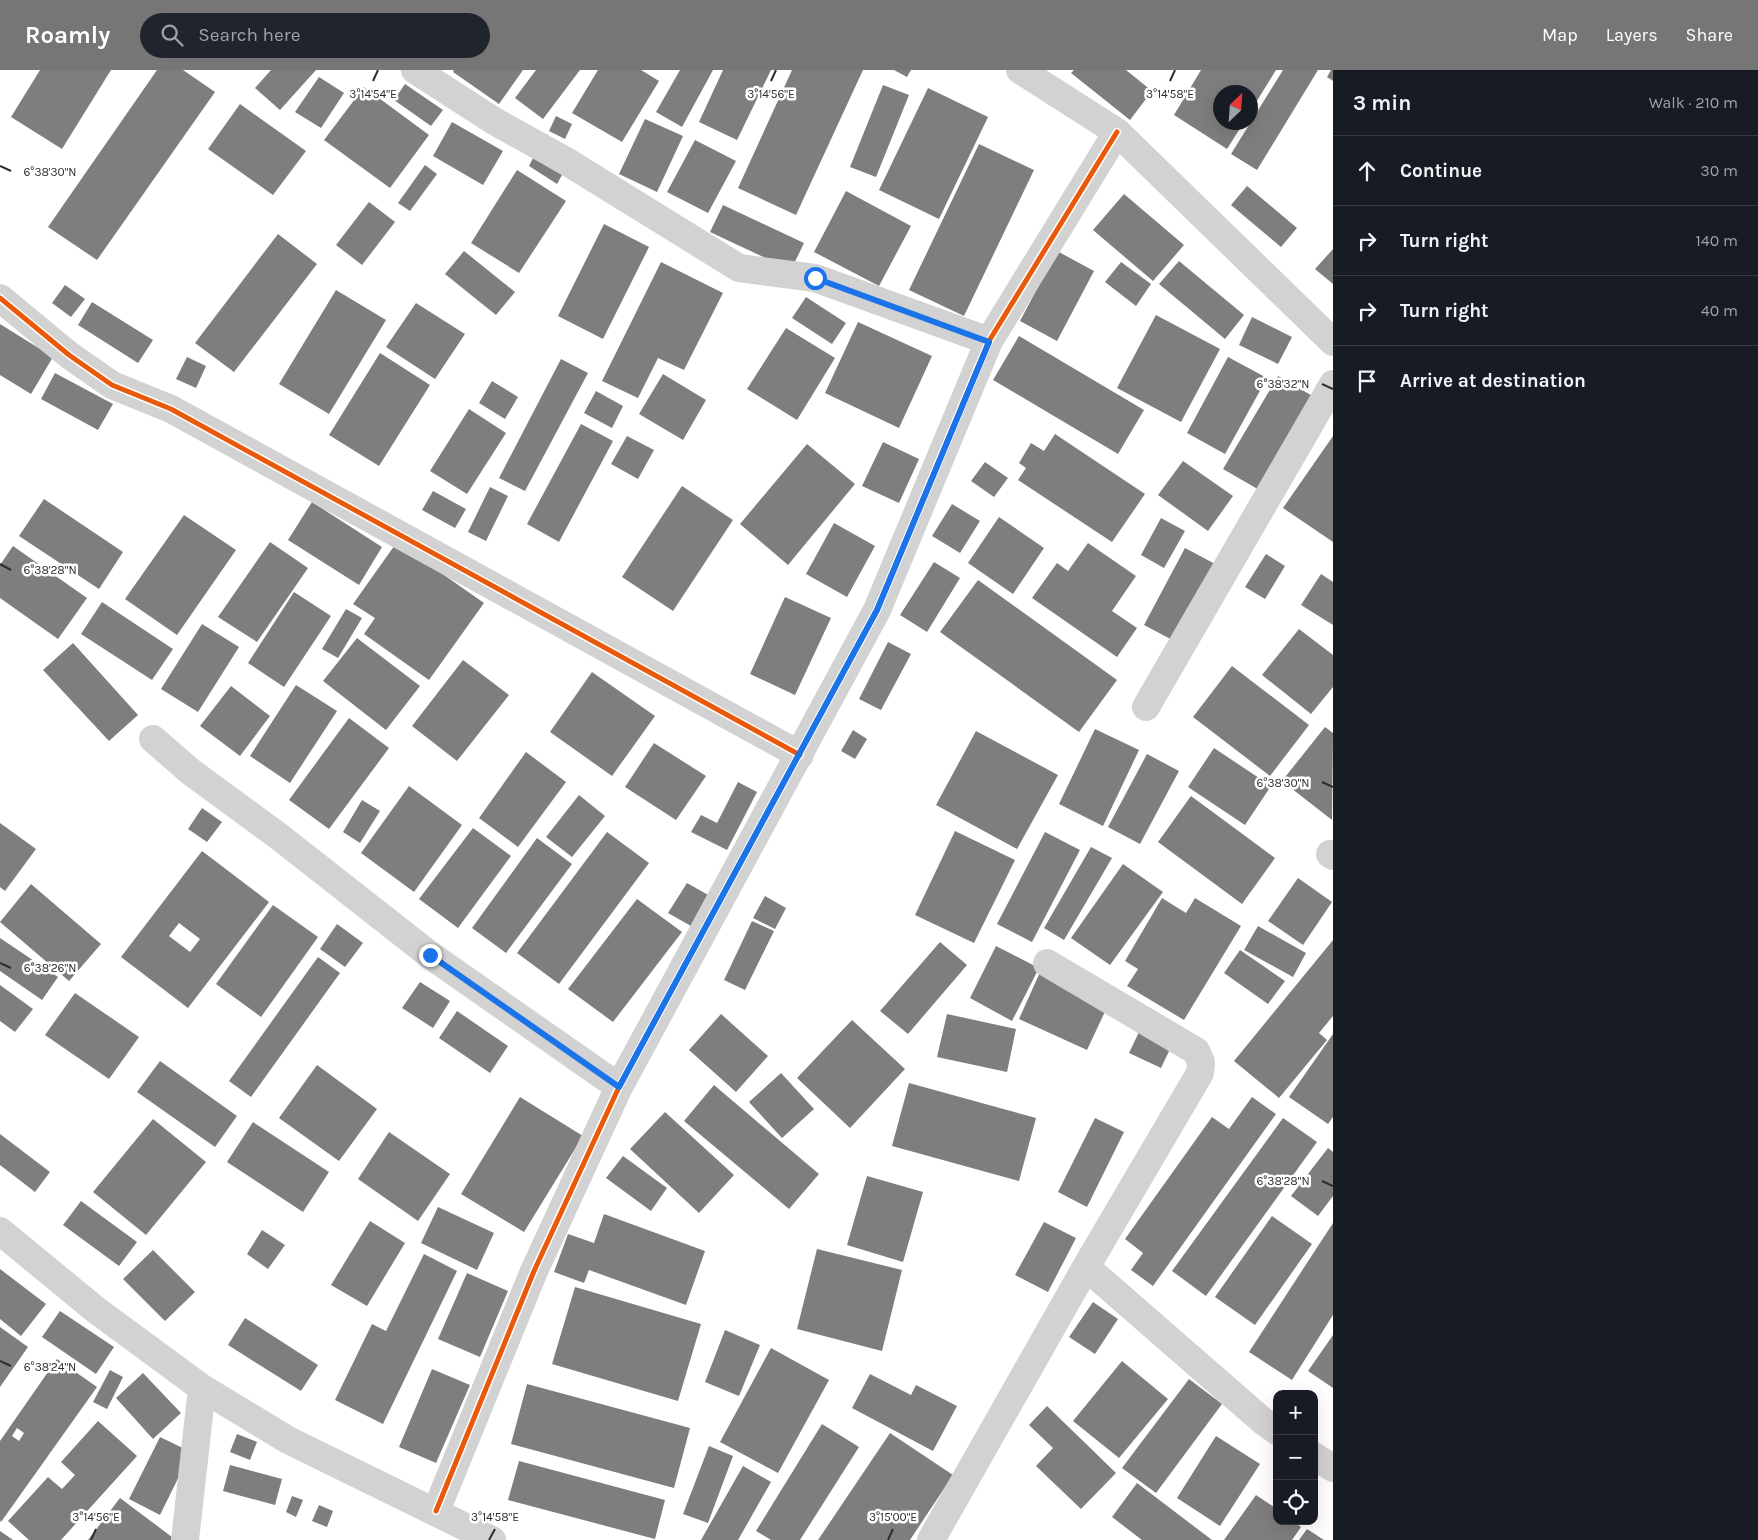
<!DOCTYPE html>
<html lang="en">
<head>
<meta charset="utf-8">
<style>
	body { margin:0; font-family:Karla,sans-serif; background:#20242c; color:#f1f3f6 }
	.controls { position:absolute; right:15px; bottom:15px; display:grid; overflow:hidden; border-radius:10px; box-shadow:0 5px 20px #0002 }
	.controls button { width:45px; height:45px; display:grid; place-items:center; padding:0; border:0; border-bottom:1px solid #363941; background:#171b24; color:#f1f3f6; font:25px sans-serif }
	.compass { position:absolute; left:1213px; top:15px; width:45px; height:45px; border-radius:50%; background:#171b24; box-shadow:0 5px 20px #0002; rotate:25deg }
	.stop { position:absolute; width:15px; height:15px; margin:-11px; border:4px solid #1a73e8; border-radius:50%; background:#fff }
	.stop.end { background:#1a73e8; border-color:#fff; box-shadow:0 1px 5px #0008 }
	.list { margin:0; padding:0; list-style:none }
	h2 { display:flex; justify-content:space-between; align-items:center; height:65px; margin:0; padding:0 20px; font-size:21px }
	h2 small { font-size:16px; font-weight:400; color:#9ea1a6 }
	.list li { display:grid; grid-template-columns:32px 1fr auto; gap:15px; align-items:center; box-sizing:border-box; height:70px; padding:0 20px; border-top:1px solid #363941 }
	.list b { display:block; font-size:19px; white-space:nowrap }
	.list em { font-size:16px; font-style:normal; color:#9ea1a6 }
	.icon { flex:none; width:28px; height:28px; fill:none; stroke:currentColor; stroke-width:2; stroke-linecap:round; stroke-linejoin:round }
	.map { position:relative; flex:none; width:1333px; height:1470px; overflow:hidden }
	header { display:flex; align-items:center; gap:30px; box-sizing:border-box; height:70px; padding:0 25px; background:#767676; color:#fff }
	header strong { font-size:24px }
	nav { display:flex; gap:28px; margin-inline-start:auto; font-size:18px }
	.search { width:350px; height:45px; background:#20242c; display:flex; align-items:center; gap:12px; box-sizing:border-box; padding:0 18px; border-radius:28px; color:#9ea1a6; font-size:19px }
	main { display:flex }
	aside { flex:1; background:#171b24 }
	.map>svg:first-child { display:block }
	.building { fill:#7e7e7e; fill-rule:evenodd }
	.lines { fill:none; stroke-linecap:round; stroke-linejoin:round }
	.street { stroke:#d2d2d2; stroke-width:28 }
	.cycleway-casing { stroke:#fff; stroke-width:8 }
	.cycleway { stroke:#e8590c; stroke-width:5 }
	.route { stroke:#1a73e8; stroke-width:6 }
	.ticks { fill:none; stroke:#2d2d2d; stroke-width:2 }
	.ticks-label { font-size:12px; text-anchor:middle; fill:#2d2d2d; stroke:#fff; stroke-width:5; stroke-linejoin:round; paint-order:stroke }
</style>
</head>
<body>
<header>
<strong>Roamly</strong>
<div class="search"><svg class="icon" aria-label="search" viewBox="0 0 24 24"><circle cx="10" cy="10" r="6"/><path d="M15 15l6 6"/></svg>Search here</div>
<nav><a>Map</a><a>Layers</a><a>Share</a></nav>
</header>
<main>
<div class="map">
<svg width="1333" height="1470" viewBox="0 0 1333 1470">
	<rect width="100%" height="100%" fill="#fff"/>
	<path class="building" d="M 40,0 L 111,0 L 62,79 L 11,47 Z
		M 157,0 L 183,0 L 215,22 L 97,190 L 48,157 Z
		M 271,0 L 316,0 L 280,40 L 255,18 Z
		M 454,0 L 523,0 L 499,34 L 453,2 Z
		M 536,0 L 580,0 L 543,49 L 515,28 Z
		M 598,0 L 641,0 L 659,11 L 622,72 L 572,43 Z
		M 680,0 L 713,0 L 682,57 L 656,42 Z
		M 723,0 L 771,0 L 737,70 L 699,52 Z
		M 792,0 L 863,0 L 796,145 L 738,118 Z
		M 894,0 L 911,0 L 907,7 Z
		M 1074,0 L 1126,0 L 1152,21 L 1130,50 L 1071,3 Z
		M 1201,0 L 1276,0 L 1250,42 L 1250,22 L 1220,22 L 1220,52 L 1244,52 L 1227,79 L 1174,45 Z
		M 1283,0 L 1318,0 L 1257,100 L 1231,84 Z
		M 1331,0 L 1333,0 L 1333,11 L 1327,7 Z
		M 319,7 L 344,23 L 321,58 L 295,42 Z
		M 405,14 L 443,40 L 431,56 L 394,30 Z
		M 883,15 L 909,25 L 876,107 L 850,97 Z
		M 364,17 L 429,65 L 390,118 L 324,70 Z
		M 928,18 L 988,47 L 939,149 L 879,120 Z
		M 240,34 L 306,81 L 273,125 L 208,79 Z
		M 556,46 L 572,54 L 565,69 L 549,61 Z
		M 645,49 L 683,66 L 657,122 L 619,104 Z
		M 452,52 L 503,81 L 483,115 L 433,86 Z
		M 695,70 L 736,91 L 708,143 L 667,122 Z
		M 979,74 L 1034,100 L 964,246 L 909,220 Z
		M 533,88 L 562,105 L 557,114 L 529,96 Z
		M 425,95 L 437,104 L 410,141 L 398,133 Z
		M 517,100 L 566,131 L 519,203 L 471,173 Z
		M 1247,116 L 1297,158 L 1281,177 L 1231,135 Z
		M 846,121 L 911,156 L 879,216 L 814,182 Z
		M 1124,124 L 1184,175 L 1153,211 L 1093,160 Z
		M 369,132 L 395,152 L 362,195 L 336,175 Z
		M 723,135 L 804,173 L 791,200 L 710,162 Z
		M 604,154 L 649,177 L 603,269 L 558,246 Z
		M 278,164 L 317,194 L 234,302 L 195,273 Z
		M 1333,179 L 1333,214 L 1315,199 Z
		M 464,181 L 515,222 L 496,245 L 445,204 Z
		M 1057,181 L 1094,201 L 1057,271 L 1020,251 Z
		M 1179,191 L 1244,245 L 1225,269 L 1159,214 Z
		M 661,192 L 723,223 L 684,300 L 658,288 L 638,328 L 602,311 Z
		M 1121,192 L 1151,214 L 1136,236 L 1105,212 Z
		M 65,215 L 85,229 L 71,247 L 52,233 Z
		M 336,220 L 386,250 L 329,344 L 279,314 Z
		M 806,227 L 846,253 L 832,274 L 792,248 Z
		M 92,232 L 153,270 L 138,293 L 78,255 Z
		M 416,233 L 465,264 L 435,309 L 386,277 Z
		M 1156,245 L 1220,279 L 1181,352 L 1117,318 Z
		M 1252,247 L 1292,267 L 1278,294 L 1239,275 Z
		M 858,252 L 932,286 L 899,358 L 825,323 Z
		M 0,254 L 53,287 L 31,324 L 0,305 Z
		M 786,258 L 835,288 L 797,350 L 747,319 Z
		M 1019,266 L 1144,340 L 1118,384 L 993,310 Z
		M 380,283 L 430,315 L 379,396 L 329,365 Z
		M 187,287 L 206,296 L 196,318 L 176,309 Z
		M 1228,287 L 1267,308 L 1225,384 L 1187,363 Z
		M 561,289 L 588,303 L 525,421 L 499,408 Z
		M 55,303 L 113,334 L 98,360 L 41,329 Z
		M 663,304 L 706,330 L 683,370 L 639,344 Z
		M 1278,306 L 1316,328 L 1261,421 L 1223,399 Z
		M 492,311 L 518,327 L 505,349 L 479,333 Z
		M 596,321 L 623,336 L 612,358 L 584,343 Z
		M 469,339 L 506,363 L 467,424 L 430,401 Z
		M 581,354 L 613,371 L 559,472 L 527,454 Z
		M 1055,364 L 1145,424 L 1112,472 L 1018,410 L 1026,398 L 1019,393 L 1031,373 L 1044,381 Z
		M 627,366 L 654,380 L 638,409 L 611,394 Z
		M 1333,366 L 1333,472 L 1283,438 Z
		M 883,372 L 919,389 L 899,433 L 862,416 Z
		M 807,374 L 855,414 L 788,495 L 740,454 Z
		M 1183,391 L 1233,426 L 1208,461 L 1158,425 Z
		M 985,392 L 1008,408 L 994,427 L 971,411 Z
		M 682,416 L 733,450 L 673,541 L 622,507 Z
		M 490,417 L 508,426 L 486,471 L 468,462 Z
		M 433,421 L 466,439 L 455,458 L 422,440 Z
		M 44,429 L 123,482 L 99,519 L 19,466 Z
		M 312,432 L 382,477 L 359,515 L 288,470 Z
		M 952,434 L 980,451 L 960,483 L 932,466 Z
		M 184,445 L 236,480 L 177,565 L 125,529 Z
		M 999,447 L 1044,478 L 1013,524 L 968,493 Z
		M 1161,448 L 1185,461 L 1164,498 L 1141,485 Z
		M 834,453 L 875,476 L 847,527 L 806,504 Z
		M 270,472 L 308,498 L 257,572 L 218,547 Z
		M 397,472 L 484,533 L 429,610 L 364,564 L 375,548 L 353,534 Z
		M 1088,473 L 1136,506 L 1112,541 L 1137,558 L 1117,587 L 1032,528 L 1057,493 L 1068,501 Z
		M 13,476 L 87,528 L 58,569 L 0,528 L 0,495 Z
		M 1185,478 L 1219,496 L 1178,573 L 1144,555 Z
		M 1266,484 L 1285,496 L 1265,529 L 1245,517 Z
		M 934,492 L 960,508 L 927,562 L 900,545 Z
		M 1321,504 L 1333,512 L 1333,555 L 1301,535 Z
		M 978,510 L 1117,610 L 1079,662 L 940,562 Z
		M 294,522 L 331,546 L 284,617 L 248,593 Z
		M 785,527 L 831,548 L 795,625 L 750,604 Z
		M 102,532 L 173,579 L 152,610 L 81,564 Z
		M 346,539 L 362,548 L 338,588 L 322,579 Z
		M 202,554 L 239,577 L 198,642 L 161,619 Z
		M 1299,559 L 1333,585 L 1333,617 L 1311,644 L 1262,605 Z
		M 357,568 L 420,616 L 386,660 L 323,611 Z
		M 888,572 L 911,584 L 881,640 L 859,629 Z
		M 73,573 L 138,645 L 109,671 L 43,600 Z
		M 463,590 L 509,625 L 457,691 L 412,656 Z
		M 1232,596 L 1309,655 L 1270,706 L 1193,647 Z
		M 592,602 L 655,646 L 612,706 L 550,662 Z
		M 296,615 L 337,641 L 290,713 L 250,686 Z
		M 231,616 L 270,646 L 240,686 L 200,656 Z
		M 349,648 L 389,678 L 329,759 L 289,730 Z
		M 1325,657 L 1333,663 L 1332,750 L 1282,711 Z
		M 1095,659 L 1139,680 L 1103,756 L 1059,734 Z
		M 853,660 L 867,669 L 855,689 L 841,681 Z
		M 976,661 L 1058,705 L 1017,779 L 936,735 Z
		M 654,673 L 706,706 L 676,750 L 625,717 Z
		M 1214,678 L 1271,716 L 1245,755 L 1188,717 Z
		M 526,682 L 566,712 L 518,777 L 479,748 Z
		M 1147,684 L 1179,701 L 1140,774 L 1108,757 Z
		M 738,712 L 757,722 L 727,780 L 691,762 L 701,745 L 717,753 Z
		M 409,716 L 462,755 L 414,822 L 361,783 Z
		M 579,725 L 605,746 L 572,787 L 546,767 Z
		M 1191,726 L 1275,788 L 1242,834 L 1158,772 Z
		M 362,730 L 380,741 L 360,773 L 343,762 Z
		M 202,738 L 222,752 L 207,772 L 188,759 Z
		M 0,753 L 36,779 L 5,821 L 0,817 Z
		M 473,758 L 511,786 L 458,858 L 419,829 Z
		M 955,761 L 1015,790 L 974,873 L 915,845 Z
		M 607,762 L 649,793 L 559,914 L 517,883 Z
		M 1045,762 L 1080,780 L 1032,872 L 997,854 Z
		M 537,768 L 572,794 L 506,883 L 472,858 Z
		M 1091,777 L 1112,788 L 1064,870 L 1044,858 Z
		M 202,781 L 269,832 L 188,938 L 121,887 ZM 179,853 L 200,869 L 190,882 L 169,866 Z
		M 1123,794 L 1163,822 L 1110,895 L 1071,868 Z
		M 1298,808 L 1332,832 L 1303,875 L 1268,851 Z
		M 687,813 L 710,826 L 691,856 L 668,843 Z
		M 31,814 L 101,874 L 69,911 L 0,852 Z
		M 765,826 L 786,838 L 775,859 L 753,848 Z
		M 1162,828 L 1186,843 L 1195,828 L 1241,856 L 1184,950 L 1127,916 L 1138,899 L 1125,891 Z
		M 637,829 L 682,862 L 613,952 L 568,919 Z
		M 273,835 L 318,867 L 261,947 L 216,914 Z
		M 752,851 L 774,861 L 745,920 L 724,910 Z
		M 337,854 L 363,873 L 345,897 L 320,879 Z
		M 1258,856 L 1306,883 L 1293,907 L 1244,880 Z
		M 0,868 L 58,907 L 42,930 L 0,901 Z
		M 1333,870 L 1333,946 L 1319,963 L 1327,970 L 1279,1028 L 1234,991 Z
		M 940,872 L 967,895 L 908,964 L 880,941 Z
		M 996,876 L 1039,898 L 1012,951 L 970,928 Z
		M 1240,880 L 1285,911 L 1268,934 L 1224,903 Z
		M 318,887 L 340,903 L 251,1027 L 229,1011 Z
		M 1041,900 L 1110,931 L 1087,980 L 1019,949 Z
		M 420,912 L 450,931 L 433,958 L 402,938 Z
		M 0,915 L 33,939 L 15,962 L 0,951 Z
		M 75,923 L 139,967 L 109,1009 L 45,965 Z
		M 457,941 L 508,976 L 490,1003 L 439,968 Z
		M 721,944 L 768,986 L 736,1022 L 689,980 Z
		M 947,944 L 1016,959 L 1007,1002 L 937,987 Z
		M 852,950 L 905,999 L 850,1058 L 797,1008 Z
		M 1139,962 L 1171,977 L 1161,998 L 1129,983 Z
		M 1333,964 L 1333,1047 L 1328,1054 L 1289,1027 Z
		M 160,991 L 237,1046 L 215,1077 L 137,1022 Z
		M 317,995 L 377,1039 L 339,1091 L 279,1048 Z
		M 781,1003 L 814,1039 L 782,1068 L 749,1032 Z
		M 909,1013 L 1036,1048 L 1019,1111 L 892,1076 Z
		M 714,1015 L 819,1104 L 789,1139 L 684,1051 Z
		M 520,1027 L 583,1066 L 524,1162 L 461,1124 Z
		M 1252,1027 L 1276,1044 L 1153,1216 L 1131,1200 L 1143,1183 L 1125,1169 L 1212,1047 L 1229,1059 Z
		M 665,1042 L 734,1105 L 699,1143 L 630,1079 Z
		M 1095,1048 L 1124,1062 L 1087,1137 L 1058,1122 Z
		M 1283,1048 L 1317,1072 L 1206,1226 L 1172,1201 Z
		M 153,1049 L 206,1092 L 146,1165 L 93,1122 Z
		M 253,1052 L 329,1102 L 303,1142 L 227,1092 Z
		M 389,1062 L 450,1104 L 418,1151 L 358,1109 Z
		M 0,1064 L 50,1102 L 35,1122 L 0,1095 Z
		M 1328,1078 L 1333,1082 L 1333,1126 L 1318,1146 L 1291,1126 Z
		M 623,1086 L 667,1118 L 651,1141 L 606,1108 Z
		M 867,1106 L 923,1122 L 903,1192 L 847,1175 Z
		M 81,1131 L 137,1172 L 119,1196 L 63,1155 Z
		M 438,1137 L 494,1163 L 477,1200 L 421,1173 Z
		M 604,1144 L 705,1181 L 686,1235 L 589,1200 L 584,1213 L 554,1202 L 568,1164 L 594,1173 Z
		M 1272,1146 L 1312,1174 L 1255,1255 L 1215,1227 Z
		M 370,1151 L 405,1173 L 367,1236 L 331,1215 Z
		M 1044,1152 L 1076,1168 L 1048,1222 L 1015,1205 Z
		M 1333,1153 L 1333,1245 L 1292,1310 L 1249,1282 Z
		M 262,1160 L 285,1175 L 268,1199 L 247,1184 Z
		M 817,1179 L 902,1200 L 882,1281 L 797,1259 Z
		M 153,1180 L 195,1222 L 165,1251 L 123,1209 Z
		M 424,1184 L 457,1201 L 383,1354 L 335,1330 L 372,1254 L 386,1261 Z
		M 0,1199 L 46,1234 L 21,1266 L 0,1249 Z
		M 467,1203 L 508,1221 L 480,1287 L 438,1269 Z
		M 575,1217 L 701,1254 L 678,1331 L 552,1294 Z
		M 1093,1232 L 1118,1249 L 1095,1284 L 1069,1267 Z
		M 60,1241 L 114,1277 L 96,1304 L 42,1267 Z
		M 245,1248 L 318,1295 L 301,1321 L 228,1275 Z
		M 0,1257 L 28,1277 L 0,1317 Z
		M 725,1260 L 760,1275 L 739,1326 L 705,1312 Z
		M 1333,1265 L 1333,1318 L 1308,1301 Z
		M 771,1278 L 829,1310 L 778,1403 L 720,1372 Z
		M 57,1289 L 97,1317 L 1,1452 L 0,1450 L 0,1371 ZM 17,1358 L 24,1363 L 19,1371 L 12,1366 Z
		M 1122,1291 L 1168,1329 L 1119,1388 L 1073,1351 Z
		M 432,1299 L 470,1315 L 436,1393 L 399,1377 Z
		M 110,1300 L 123,1307 L 107,1339 L 93,1332 Z
		M 143,1303 L 181,1343 L 153,1369 L 116,1328 Z
		M 870,1304 L 911,1325 L 916,1315 L 957,1336 L 933,1381 L 852,1338 Z
		M 1189,1309 L 1222,1334 L 1156,1423 L 1122,1398 Z
		M 527,1314 L 690,1358 L 674,1418 L 511,1374 Z
		M 1047,1336 L 1116,1403 L 1081,1439 L 1036,1396 L 1053,1378 L 1029,1355 Z
		M 98,1351 L 137,1386 L 61,1470 L 29,1470 L 8,1451 L 48,1407 L 62,1419 L 75,1405 L 61,1392 Z
		M 822,1354 L 859,1377 L 800,1470 L 771,1470 L 756,1461 Z
		M 890,1363 L 953,1405 L 910,1470 L 818,1470 Z
		M 237,1364 L 257,1372 L 250,1390 L 230,1382 Z
		M 1216,1366 L 1260,1394 L 1220,1456 L 1177,1428 Z
		M 160,1367 L 191,1382 L 160,1445 L 129,1429 Z
		M 709,1376 L 733,1386 L 708,1453 L 683,1444 Z
		M 519,1391 L 665,1430 L 655,1469 L 508,1430 Z
		M 230,1395 L 282,1409 L 275,1435 L 223,1421 Z
		M 743,1396 L 771,1412 L 738,1470 L 701,1470 Z
		M 1137,1413 L 1212,1470 L 1142,1470 L 1112,1447 Z
		M 1256,1425 L 1277,1439 L 1277,1451 L 1293,1451 L 1301,1457 L 1292,1470 L 1224,1470 Z
		M 292,1426 L 303,1430 L 296,1447 L 286,1442 Z
		M 120,1428 L 176,1470 L 88,1470 Z
		M 319,1435 L 333,1441 L 327,1457 L 312,1451 Z
		M 1307,1459 L 1324,1470 L 1299,1470 Z
		M 0,1461 L 13,1470 L 0,1470 Z"/>
	<g class="lines">
		<path class="street" d="M 415,0 L 494,51 L 566,91 L 739,198 L 815,208 L 989,271
			M 1020,0 L 1117,62 L 1333,272
			M 0,228 L 69,285 L 112,315 L 171,339 L 800,685
			M 1146,637 L 1333,314
			M 153,669 L 191,702 L 277,765 L 430,885 L 619,1017
			M 1330,784 L 1333,786
			M 0,1161 L 96,1240 L 202,1318 L 288,1370 L 492,1470
			M 1086,1197 L 1264,1352 L 1277,1361
			M 1314,1386 L 1333,1398
			M 436,1441 L 534,1201 L 619,1017 L 877,540 L 989,271 L 1117,62
			M 185,1470 L 202,1318
			M 931,1470 L 1086,1197 L 1200,1003 L 1201,992 L 1196,981 L 1047,893"/>
		<g class="cycleway-casing">
			<path id="cycleway" d="M 0,228 L 69,285 L 112,315 L 171,339 L 800,685
				M 436,1441 L 534,1201 L 619,1017 L 877,540 L 989,271 L 1117,62"/>
		</g>
		<use href="#cycleway" class="cycleway"/>
	</g>
	<g class="lines">
		<path class="route" d="M 430,885 L 619,1017 L 877,540 L 989,272 L 815,208"/>
	</g>
	<path class="ticks" d="M 373,11 L 378,0M 771,11 L 776,0M 1170,11 L 1175,0M 0,96 L 11,101M 1322,314 L 1333,319M 0,494 L 11,500M 1322,712 L 1333,717M 0,893 L 11,898M 1322,1111 L 1333,1116M 0,1291 L 11,1296M 91,1470 L 96,1459M 489,1470 L 495,1459M 888,1470 L 893,1459"/>
	<g class="ticks-label">
		<text x="373" y="28">3°14'54"E</text>
		<text x="771" y="28">3°14'56"E</text>
		<text x="1170" y="28">3°14'58"E</text>
		<text x="50" y="106">6°38'30"N</text>
		<text x="1283" y="318">6°38'32"N</text>
		<text x="50" y="504">6°38'28"N</text>
		<text x="1283" y="717">6°38'30"N</text>
		<text x="50" y="902">6°38'26"N</text>
		<text x="1283" y="1115">6°38'28"N</text>
		<text x="50" y="1301">6°38'24"N</text>
		<text x="96" y="1451">3°14'56"E</text>
		<text x="495" y="1451">3°14'58"E</text>
		<text x="893" y="1451">3°15'00"E</text>
	</g>
</svg>
<div class="controls">
<button>+</button>
<button>−</button>
<button><svg class="icon" aria-label="locate" viewBox="0 0 24 24"><circle cx="12" cy="12" r="6"/><path d="M12 2v4M12 18v4M2 12h4M18 12h4"/></svg></button>
</div>
<svg class="compass" viewBox="-18 -18 36 36"><path d="M0-13l5 13h-10z" fill="#e53935"/><path d="M0 13l5-13h-10z" fill="#9ea1a6"/></svg>
<div class="stop" style="left:815px;top:208px"></div>
<div class="stop end" style="left:430px;top:885px"></div>
</div>
<aside>
<h2>3 min<small>Walk · 210 m</small></h2>
<ul class="list">
<li><svg class="icon" aria-label="ahead" viewBox="0 0 24 24"><path d="M12 20V5M6 11l6-6 6 6"/></svg><div><b>Continue</b></div><em>30 m</em></li>
<li><svg class="icon" aria-label="right" viewBox="0 0 24 24"><path d="M7 20v-9h11M14 6l5 5-5 5"/></svg><div><b>Turn right</b></div><em>140 m</em></li>
<li><svg class="icon" aria-label="right" viewBox="0 0 24 24"><path d="M7 20v-9h11M14 6l5 5-5 5"/></svg><div><b>Turn right</b></div><em>40 m</em></li>
<li><svg class="icon" aria-label="arrive" viewBox="0 0 24 24"><path d="M6 21V4h12l-3 4 3 4H6"/></svg><div><b>Arrive at destination</b></div></li>
</ul>
</aside>
</main>
</body>
</html>
